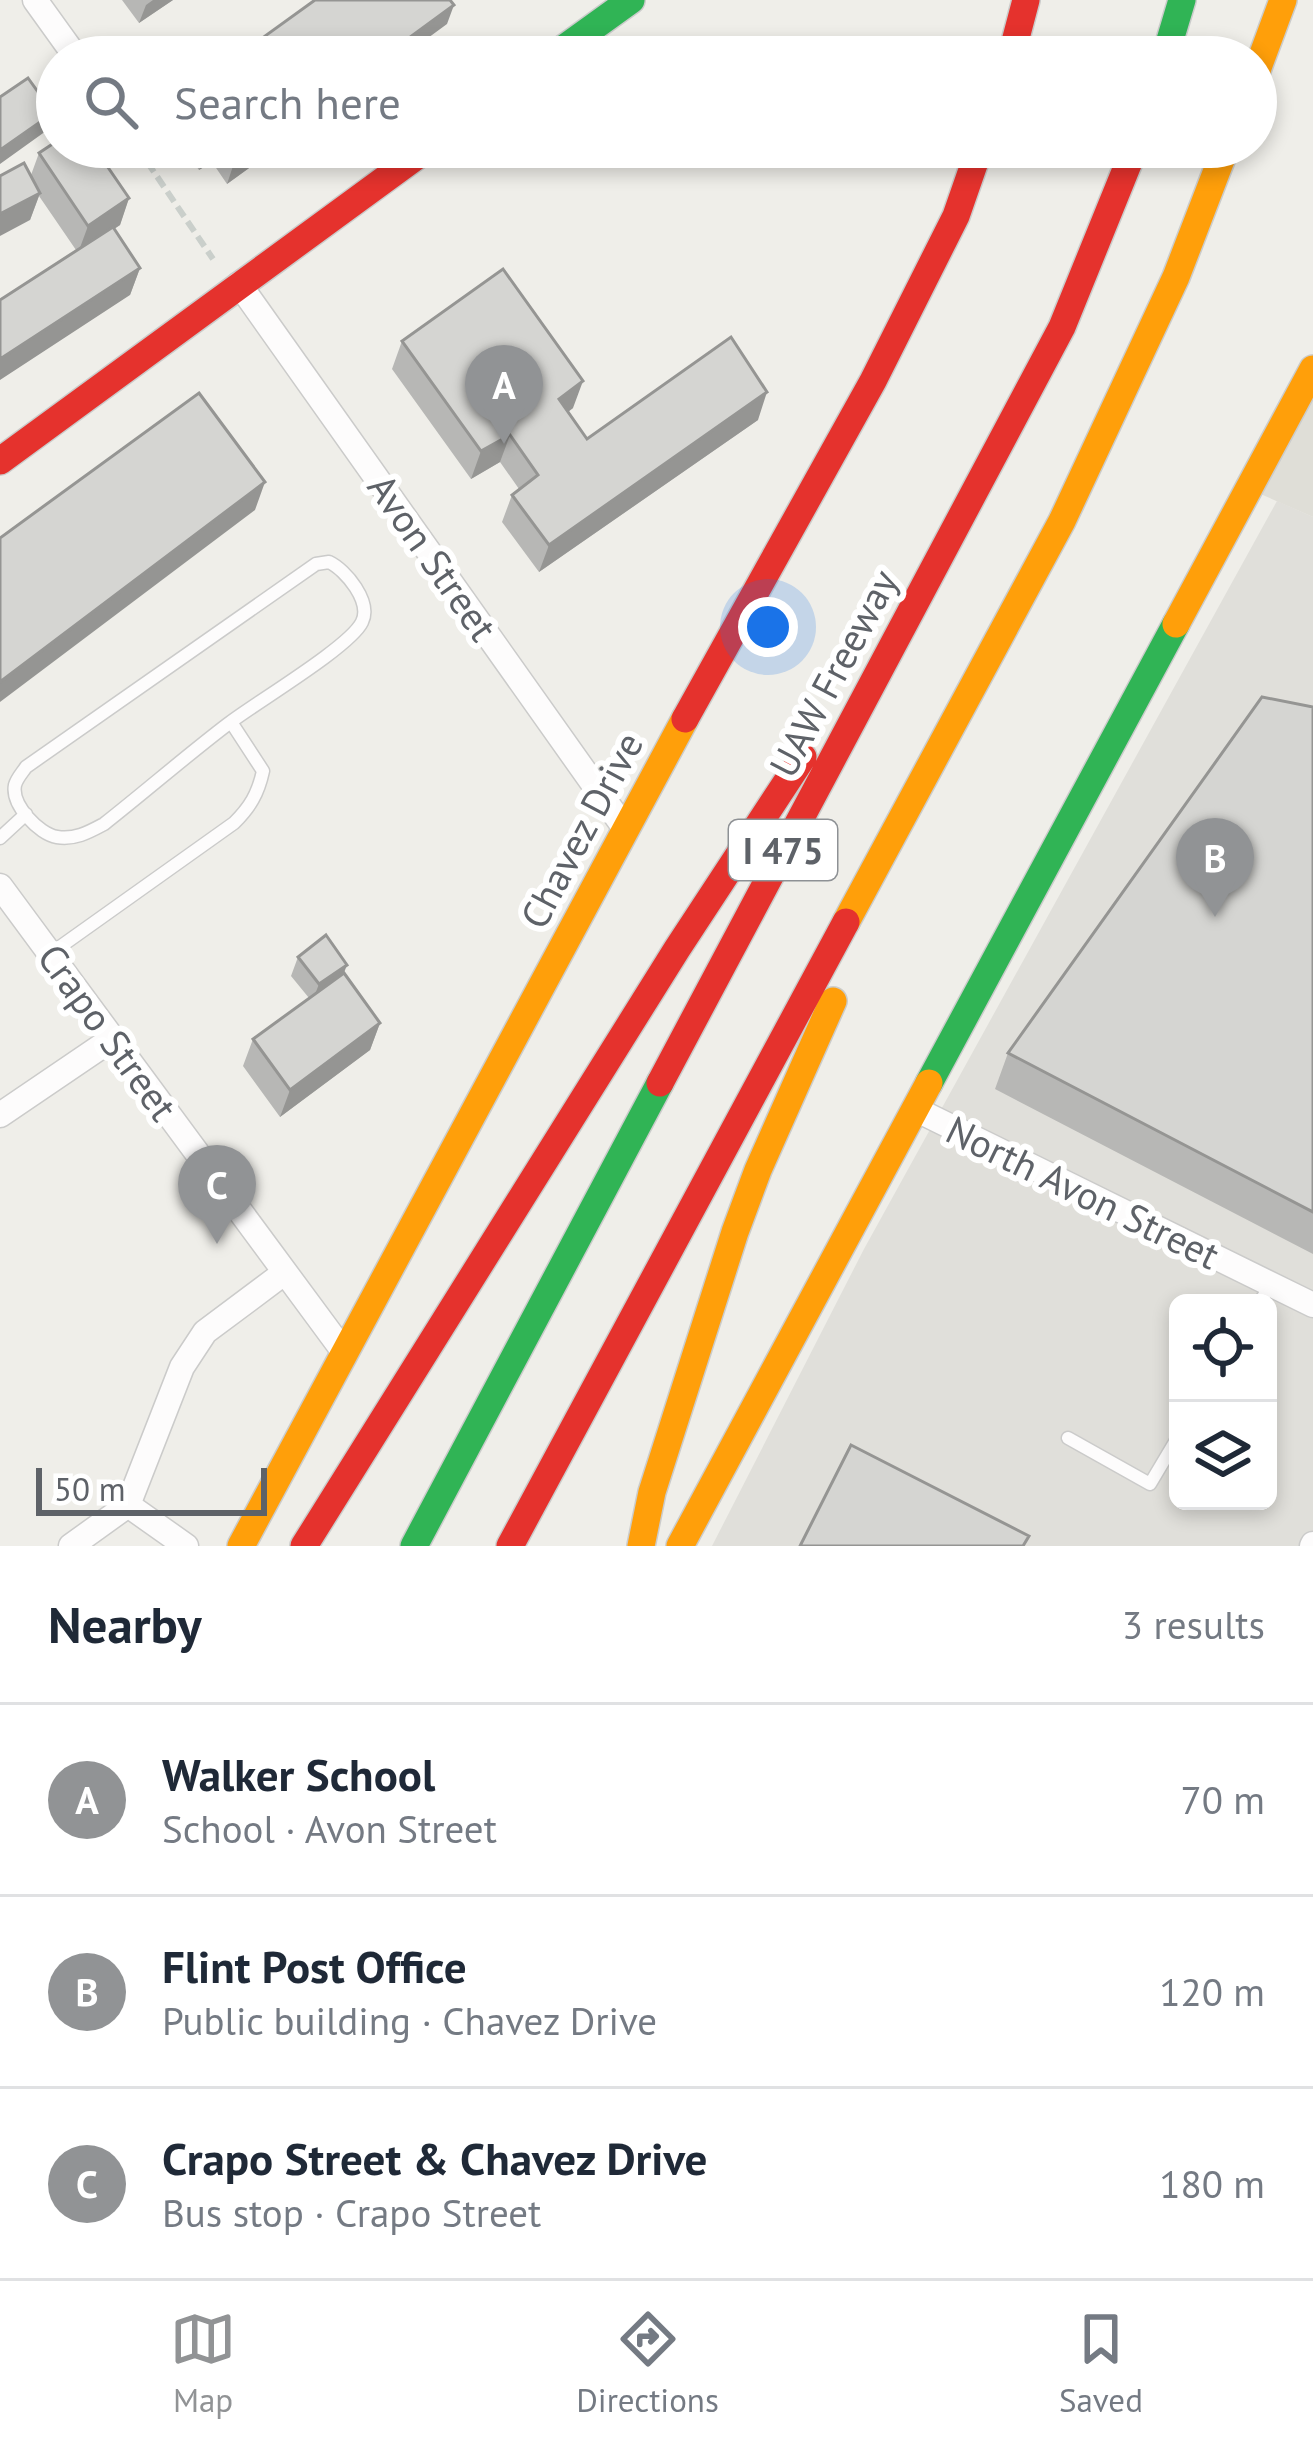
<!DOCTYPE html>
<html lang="en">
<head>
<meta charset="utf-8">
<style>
	body { margin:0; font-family:"PT Sans",sans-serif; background:#f2f2f3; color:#1f2937 }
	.controls { position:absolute; right:36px; bottom:36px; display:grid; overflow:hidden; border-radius:18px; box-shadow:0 6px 18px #0003 }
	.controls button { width:108px; height:108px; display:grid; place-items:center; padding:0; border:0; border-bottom:3px solid #e0e1e3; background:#fff; color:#1f2937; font:60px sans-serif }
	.scale { position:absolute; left:36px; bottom:30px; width:231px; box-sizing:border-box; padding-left:12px; border:6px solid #5e6268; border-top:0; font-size:33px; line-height:42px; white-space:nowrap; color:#5e6268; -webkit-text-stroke:9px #fff; paint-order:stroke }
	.you { position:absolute; left:768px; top:627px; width:42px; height:42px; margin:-30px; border:9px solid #fff; border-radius:50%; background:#1a73e8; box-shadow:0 0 0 18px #1a73e833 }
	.badge { display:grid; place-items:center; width:78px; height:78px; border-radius:50%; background:#919395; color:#fff; font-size:39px; font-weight:700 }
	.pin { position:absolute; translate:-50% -99px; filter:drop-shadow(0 3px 6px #0008) }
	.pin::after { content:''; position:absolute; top:63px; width:42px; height:36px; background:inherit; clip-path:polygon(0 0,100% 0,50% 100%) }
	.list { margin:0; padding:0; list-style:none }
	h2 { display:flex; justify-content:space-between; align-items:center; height:156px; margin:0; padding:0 48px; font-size:51px }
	h2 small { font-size:39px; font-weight:400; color:#747a83 }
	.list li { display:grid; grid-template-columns:78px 1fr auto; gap:36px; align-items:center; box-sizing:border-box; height:192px; padding:0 48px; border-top:3px solid #e0e1e3 }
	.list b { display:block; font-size:45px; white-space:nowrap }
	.list p { margin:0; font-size:39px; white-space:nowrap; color:#747a83 }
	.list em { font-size:39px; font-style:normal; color:#747a83 }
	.icon { flex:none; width:66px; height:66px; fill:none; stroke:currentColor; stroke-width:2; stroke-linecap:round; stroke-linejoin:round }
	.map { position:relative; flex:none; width:1313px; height:1546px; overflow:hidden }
	.search { position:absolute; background:#fff; box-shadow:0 6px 18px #0003; left:36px; right:36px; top:36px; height:132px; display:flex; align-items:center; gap:30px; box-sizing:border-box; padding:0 42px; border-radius:66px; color:#747a83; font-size:45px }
	.sheet { height:732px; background:#fff }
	nav { display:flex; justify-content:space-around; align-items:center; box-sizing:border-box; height:168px; border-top:3px solid #e0e1e3; background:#fff; font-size:33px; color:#747a83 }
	nav a { display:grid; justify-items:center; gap:6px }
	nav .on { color:#919395 }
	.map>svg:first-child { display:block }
	.industrial { fill:#e0dfda; fill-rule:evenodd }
	.education { fill:#dfded7 }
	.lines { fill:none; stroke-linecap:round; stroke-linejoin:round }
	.lane-casing { stroke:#cbcbca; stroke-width:15 }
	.street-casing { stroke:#cbcbca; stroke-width:27 }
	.fast-casing { stroke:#cbcccb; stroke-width:30 }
	.slow-casing { stroke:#cbcccb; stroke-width:30 }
	.jam-casing { stroke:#cbcccb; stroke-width:30 }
	.path { stroke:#cacfcb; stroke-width:6; stroke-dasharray:12 6; stroke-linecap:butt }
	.lane { stroke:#fdfcfc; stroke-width:12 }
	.street { stroke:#fdfcfc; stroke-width:24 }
	.fast { stroke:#30b455; stroke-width:27 }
	.slow { stroke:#ff9f0a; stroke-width:27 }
	.jam { stroke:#e5322d; stroke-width:27 }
	.wall { fill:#b7b7b5 }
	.shaded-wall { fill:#959593 }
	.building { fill:#d5d5d2; stroke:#959593; stroke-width:3 }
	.labels { text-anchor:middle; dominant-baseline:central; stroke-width:12; stroke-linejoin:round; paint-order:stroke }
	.shield { fill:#fff; stroke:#8e9195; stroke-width:3 }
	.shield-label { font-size:36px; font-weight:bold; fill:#5e6268 }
	.street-label { font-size:39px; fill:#5e6268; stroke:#fff }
</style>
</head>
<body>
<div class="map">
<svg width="1313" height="1546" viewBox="0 0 1313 1546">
	<rect width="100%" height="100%" fill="#efeee9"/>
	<path class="industrial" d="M 1277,501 L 1313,517 L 1313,1546 L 712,1546 L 864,1249 ZM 1178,1303 L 1268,1303 L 1268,1501 L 1178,1501 Z"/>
	<path class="education" d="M 1313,365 L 1313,517 L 1249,489 Z"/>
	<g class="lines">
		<g class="lane-casing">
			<path id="lane" d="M 329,562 C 346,570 372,602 362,622 C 350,647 255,703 228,724 C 186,756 146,791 104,824 C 89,832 75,840 57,837 C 39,834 11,805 15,785 C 17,778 22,773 26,767 L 316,564 Z
				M 0,838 L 26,814
				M 50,954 L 234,823 C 250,807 258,794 263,771 L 231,722
				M 1259,1303 L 1271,1285
				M 1068,1438 L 1150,1484 L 1178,1437"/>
		</g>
		<g class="street-casing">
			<path id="street" d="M 35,0 L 76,57
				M 239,284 L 626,830
				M 0,886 L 344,1352
				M 917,1110 L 1313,1305
				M 0,1115 L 112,1039
				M 128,1505 L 186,1546
				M 71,1546 L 128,1505 L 182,1367 L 205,1332 L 284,1273
				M 1312,1546 L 1313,1544"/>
		</g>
		<g class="fast-casing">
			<path id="fast" d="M 552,57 L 631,0
				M 1165,57 L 1182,0
				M 929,1083 L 1176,624
				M 414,1546 L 660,1083"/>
		</g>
		<g class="slow-casing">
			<path id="slow" d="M 1256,73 L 1283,0
				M 1176,624 L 1313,369
				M 846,922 L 1062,521 L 1176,277 L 1226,147
				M 241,1546 L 685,719
				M 641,1546 L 652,1492 L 735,1232 L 758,1170 L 833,1001
				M 680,1546 L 929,1083"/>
		</g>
		<g class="jam-casing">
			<path id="jam" d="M 1011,57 L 1026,0
				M 0,461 L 429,147
				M 685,719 L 873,381 L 956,216 L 980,147
				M 660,1083 L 1062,327 L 1135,147
				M 304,1546 L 677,949 L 803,757
				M 510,1546 L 846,922"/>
		</g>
		<path class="path" d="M 137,147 L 213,259"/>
		<use href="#lane" class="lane"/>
		<use href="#street" class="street"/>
		<use href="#fast" class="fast"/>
		<use href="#slow" class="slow"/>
		<use href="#jam" class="jam"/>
	</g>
	<path class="wall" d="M 122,0 L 173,0 L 139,23 Z
		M 182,147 L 278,147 L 227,184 L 212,162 L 199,170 Z
		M 39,153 L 129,198 L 120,225 L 114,229 L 140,268 L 130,295 L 76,250 L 39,196 L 30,220 L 31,175 Z
		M 402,341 L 573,408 L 568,412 L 587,439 L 758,420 L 539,572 L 502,522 L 512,495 L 519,489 L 500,462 L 471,479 L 392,369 Z
		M 1313,707 L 1313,1254 L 995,1089 L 1008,1053 Z
		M 298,957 L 344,974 L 380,1023 L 370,1050 L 280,1117 L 243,1066 L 253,1039 L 309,998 L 291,976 Z"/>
	<path class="shaded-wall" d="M 153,0 L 173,0 L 139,23 L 146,5 Z
		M 454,5 L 447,24 L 402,57 L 383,57 Z
		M 53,113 L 46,131 L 0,164 L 0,150 Z
		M 213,147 L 217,147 L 212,162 L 199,170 L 206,152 Z
		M 259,147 L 278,147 L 227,184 L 233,166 Z
		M 40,193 L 30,220 L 0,236 L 0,214 Z
		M 129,198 L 120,225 L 78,253 L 88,226 Z
		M 140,268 L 130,295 L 0,380 L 0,359 Z
		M 583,381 L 573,408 L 549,426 L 559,399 Z
		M 767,392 L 758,420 L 539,572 L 549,545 Z
		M 510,435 L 500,462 L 471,479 L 481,451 Z
		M 265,482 L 255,510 L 0,702 L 0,682 Z
		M 347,965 L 340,983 L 312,1002 L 319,984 Z
		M 380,1023 L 370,1050 L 280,1117 L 290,1090 Z"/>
	<path class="building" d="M 315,0 L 450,0 L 454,5 L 383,57 L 236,57 Z
		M 28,78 L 53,113 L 0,150 L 0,97 Z
		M 57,141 L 57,147 L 94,147 L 129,198 L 88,226 L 39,153 Z
		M 220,147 L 259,147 L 233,166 Z
		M 24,163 L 40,193 L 0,214 L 0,176 Z
		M 113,227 L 140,268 L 0,359 L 0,300 Z
		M 503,269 L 583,381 L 559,399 L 587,439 L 731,337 L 767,392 L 549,545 L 512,495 L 538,475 L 510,435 L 481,451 L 402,341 Z
		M 199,393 L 265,482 L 0,682 L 0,538 Z
		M 1262,697 L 1313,707 L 1313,1212 L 1008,1053 Z
		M 326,935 L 347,965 L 319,984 L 298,957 Z
		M 344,973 L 380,1023 L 290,1090 L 253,1039 Z
		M 851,1445 L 1029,1536 L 1023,1546 L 800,1546 Z"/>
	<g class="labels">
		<rect class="shield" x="729" y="820" width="108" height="60" rx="9"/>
		<g class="shield-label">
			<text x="783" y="850">I 475</text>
		</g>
		<g class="street-label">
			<text transform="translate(433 557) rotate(55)">Avon Street</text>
			<text transform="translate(833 673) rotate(-62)">UAW Freeway</text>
			<text transform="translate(581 830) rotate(-62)">Chavez Drive</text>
			<text transform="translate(108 1032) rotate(54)">Crapo Street</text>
			<text transform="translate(1083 1192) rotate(26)">North Avon Street</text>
		</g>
	</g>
</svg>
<div class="controls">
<button><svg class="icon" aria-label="locate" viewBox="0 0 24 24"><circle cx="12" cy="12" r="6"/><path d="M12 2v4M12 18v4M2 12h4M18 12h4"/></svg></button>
<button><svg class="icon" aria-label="layers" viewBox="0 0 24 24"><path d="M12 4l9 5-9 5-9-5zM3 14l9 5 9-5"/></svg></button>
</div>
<div class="scale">50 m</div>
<div class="you"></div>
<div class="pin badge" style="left:504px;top:444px">A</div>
<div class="pin badge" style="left:1215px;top:917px">B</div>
<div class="pin badge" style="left:217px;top:1244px">C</div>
<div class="search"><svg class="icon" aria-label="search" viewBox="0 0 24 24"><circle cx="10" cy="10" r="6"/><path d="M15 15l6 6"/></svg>Search here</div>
</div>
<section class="sheet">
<h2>Nearby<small>3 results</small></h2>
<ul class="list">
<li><span class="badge">A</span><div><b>Walker School</b><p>School · Avon Street</p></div><em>70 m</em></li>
<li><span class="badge">B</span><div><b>Flint Post Office</b><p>Public building · Chavez Drive</p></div><em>120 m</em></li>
<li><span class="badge">C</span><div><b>Crapo Street &amp; Chavez Drive</b><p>Bus stop · Crapo Street</p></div><em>180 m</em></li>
</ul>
</section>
<nav>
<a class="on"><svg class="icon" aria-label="map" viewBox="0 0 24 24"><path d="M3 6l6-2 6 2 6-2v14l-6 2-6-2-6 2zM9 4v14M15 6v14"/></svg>Map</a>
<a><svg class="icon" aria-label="directions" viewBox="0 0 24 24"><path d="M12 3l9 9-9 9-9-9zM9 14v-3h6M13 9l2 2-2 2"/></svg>Directions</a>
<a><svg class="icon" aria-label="saved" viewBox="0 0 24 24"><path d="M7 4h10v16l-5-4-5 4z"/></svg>Saved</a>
</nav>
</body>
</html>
